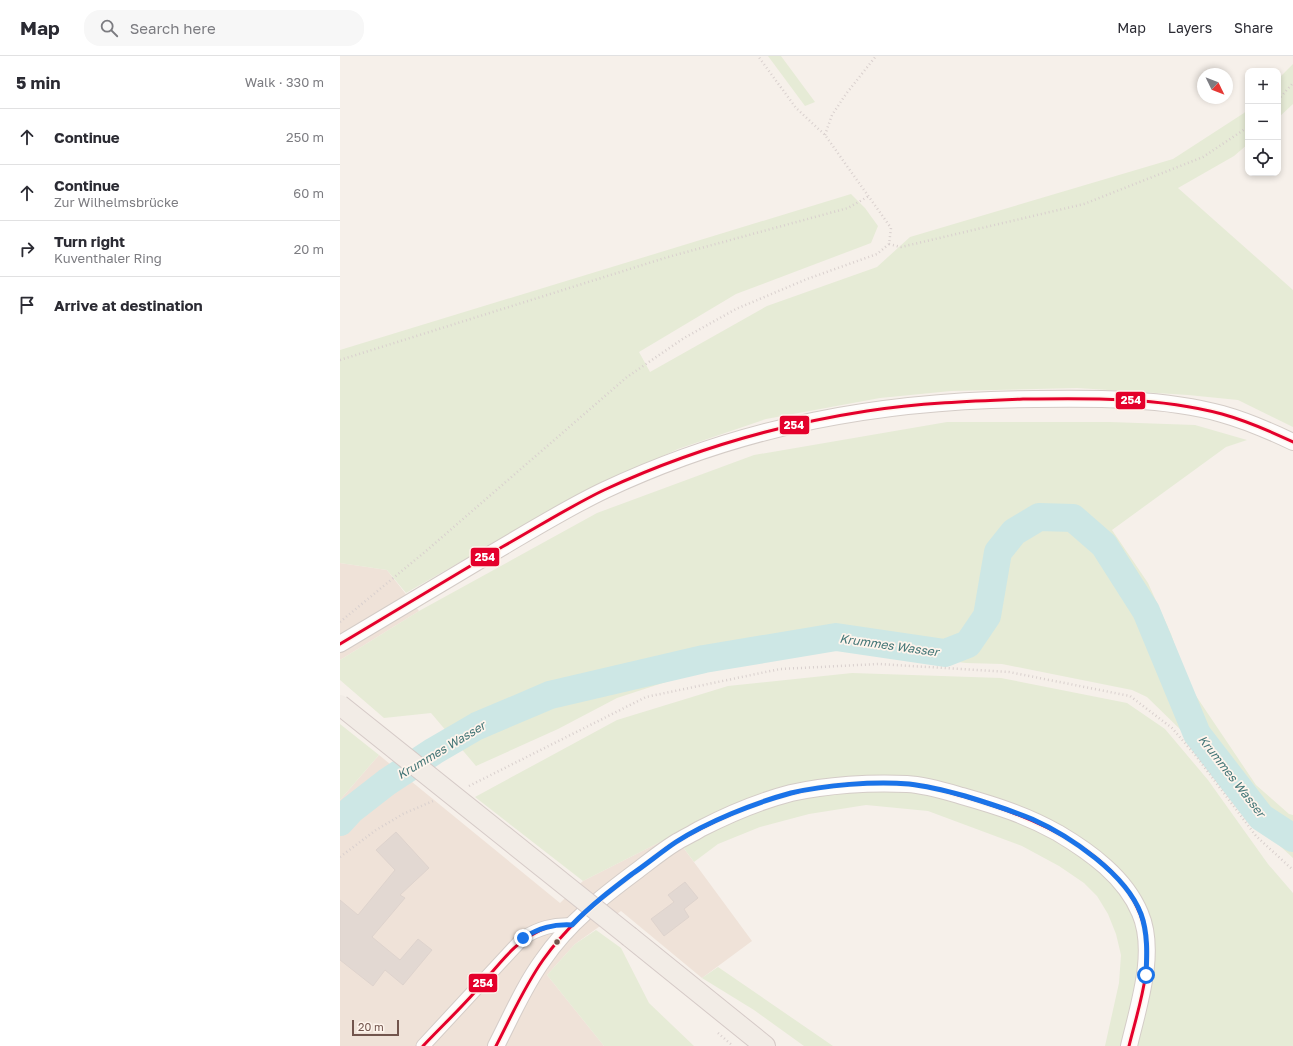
<!DOCTYPE html>
<html lang="en">
<head>
<meta charset="utf-8">
<style>
	body { margin:0; font-family:"Golos Text",sans-serif; background:#f7f7f7; color:#2b2b33 }
	.controls { position:absolute; right:12px; top:12px; display:grid; overflow:hidden; border-radius:8px; box-shadow:0 2px 6px #0003 }
	.controls button { width:36px; height:36px; display:grid; place-items:center; padding:0; border:0; border-bottom:1px solid #e1e1e2; background:#fff; color:#2b2b33; font:20px sans-serif }
	.compass { position:absolute; left:857px; top:12px; width:36px; height:36px; border-radius:50%; background:#fff; box-shadow:0 2px 6px #0003; rotate:133deg }
	.scale { position:absolute; left:12px; bottom:10px; width:47px; box-sizing:border-box; padding-left:4px; border:2px solid #72554d; border-top:0; font-size:11px; line-height:14px; white-space:nowrap; color:#72554d; -webkit-text-stroke:3px #fef4ec; paint-order:stroke }
	.stop { position:absolute; width:12px; height:12px; margin:-9px; border:3px solid #1a73e8; border-radius:50%; background:#fff }
	.stop.end { background:#1a73e8; border-color:#fff; box-shadow:0 1px 4px #0008 }
	.list { margin:0; padding:0; list-style:none }
	h2 { display:flex; justify-content:space-between; align-items:center; height:52px; margin:0; padding:0 16px; font-size:17px }
	h2 small { font-size:13px; font-weight:400; color:#7c7c81 }
	.list li { display:grid; grid-template-columns:26px 1fr auto; gap:12px; align-items:center; box-sizing:border-box; height:56px; padding:0 16px; border-top:1px solid #e1e1e2 }
	.list b { display:block; font-size:15px; white-space:nowrap }
	.list p { margin:0; font-size:13px; white-space:nowrap; color:#7c7c81 }
	.list em { font-size:13px; font-style:normal; color:#7c7c81 }
	.icon { flex:none; width:22px; height:22px; fill:none; stroke:currentColor; stroke-width:2; stroke-linecap:round; stroke-linejoin:round }
	.map { position:relative; flex:none; width:953px; height:990px; overflow:hidden }
	header { display:flex; align-items:center; gap:24px; box-sizing:border-box; height:56px; padding:0 20px; background:#fff; border-bottom:1px solid #e1e1e2 }
	header strong { font-size:19px }
	nav { display:flex; gap:22px; margin-inline-start:auto; font-size:14px }
	.search { width:280px; height:36px; background:#f7f7f7; display:flex; align-items:center; gap:10px; box-sizing:border-box; padding:0 14px; border-radius:16px; color:#7c7c81; font-size:15px }
	main { display:flex }
	aside { flex:1; background:#fff }
	.map>svg:first-child { display:block }
	.residential { fill:#efe2d8 }
	.green { fill:#e6ebd6 }
	.lines { fill:none; stroke-linecap:round; stroke-linejoin:round }
	.river { stroke:#cde7e5; stroke-width:28 }
	.building { fill:#e2d8d2; stroke:#ded3cd }
	.minor-casing { stroke:#d4ccc7; stroke-width:15 }
	.tertiary-casing { stroke:#d4ccc7; stroke-width:18 }
	.primary-casing { stroke:#d5cac7; stroke-width:22 }
	.path { stroke:#d9d0ce; stroke-width:2.5; stroke-dasharray:1 3; stroke-linecap:butt }
	.minor { stroke:#fefdfc; stroke-width:13 }
	.tertiary { stroke:#fefdfc; stroke-width:16 }
	.primary { stroke:#f2ece6; stroke-width:20 }
	.primary-bridge-casing { stroke:#d5cac7; stroke-width:22; stroke-linecap:butt }
	.primary-bridge { stroke:#f2ece6; stroke-width:20 }
	.bus-1-casing { stroke:#fef4ec; stroke-width:6 }
	.bus-1 { stroke:#e4002b; stroke-width:3 }
	.route { stroke:#1a73e8; stroke-width:5 }
	.bus-dot { fill:#72554d; stroke:#fef4ec; stroke-width:1.5 }
	.labels { text-anchor:middle; dominant-baseline:central; stroke-width:3.5; stroke-linejoin:round; paint-order:stroke }
	.water-label { font-size:12px; font-style:italic; fill:#427576; stroke:#fef4ec }
	.line-badge { stroke:#fef4ec; stroke-width:1.5 }
	.badge-label { font-size:11px; text-anchor:middle; font-weight:bold; fill:#fff }
</style>
</head>
<body>
<header>
<strong>Map</strong>
<div class="search"><svg class="icon" aria-label="search" viewBox="0 0 24 24"><circle cx="10" cy="10" r="6"/><path d="M15 15l6 6"/></svg>Search here</div>
<nav><a>Map</a><a>Layers</a><a>Share</a></nav>
</header>
<main>
<aside>
<h2>5 min<small>Walk · 330 m</small></h2>
<ul class="list">
<li><svg class="icon" aria-label="ahead" viewBox="0 0 24 24"><path d="M12 20V5M6 11l6-6 6 6"/></svg><div><b>Continue</b></div><em>250 m</em></li>
<li><svg class="icon" aria-label="ahead" viewBox="0 0 24 24"><path d="M12 20V5M6 11l6-6 6 6"/></svg><div><b>Continue</b><p>Zur Wilhelmsbrücke</p></div><em>60 m</em></li>
<li><svg class="icon" aria-label="right" viewBox="0 0 24 24"><path d="M7 20v-9h11M14 6l5 5-5 5"/></svg><div><b>Turn right</b><p>Kuventhaler Ring</p></div><em>20 m</em></li>
<li><svg class="icon" aria-label="arrive" viewBox="0 0 24 24"><path d="M6 21V4h12l-3 4 3 4H6"/></svg><div><b>Arrive at destination</b></div></li>
</ul>
</aside>
<div class="map">
<svg width="953" height="990" viewBox="0 0 953 990">
	<rect width="100%" height="100%" fill="#f6f0ea"/>
	<path class="residential" d="M 0,507 L 47,514 L 79,555 L 0,604 Z
		M 39,699 L 220,847 L 243,825 L 334,779 L 412,885 L 362,922 L 281,855 L 235,888 L 207,919 L 264,990 L 0,990 L 0,744 Z"/>
	<path class="green" d="M 428,0 L 441,0 L 475,46 L 465,50 Z
		M 953,8 L 953,48 L 938,62 L 938,23 Z
		M 908,53 L 908,88 L 894,100 L 838,132 L 953,234 L 953,371 L 898,344 L 848,339 L 737,332 L 611,335 L 540,342 L 426,363 L 338,393 L 235,440 L 66,537 L 47,514 L 0,507 L 0,294 L 511,138 L 525,152 L 538,170 L 531,187 L 396,238 L 299,296 L 310,316 L 427,250 L 537,211 L 570,181 L 833,103 L 904,57 Z
		M 607,366 L 770,366 L 855,369 L 907,384 L 886,391 L 772,474 L 808,527 L 831,578 L 848,628 L 916,729 L 949,758 L 953,759 L 953,802 L 926,777 L 847,680 L 807,641 L 792,634 L 662,608 L 626,607 L 494,591 L 338,622 L 277,642 L 218,673 L 136,710 L 91,657 L 44,662 L 0,624 L 0,604 L 79,555 L 257,457 L 414,399 Z
		M 512,617 L 661,622 L 787,647 L 825,673 L 868,724 L 928,808 L 953,837 L 953,990 L 765,990 L 779,927 L 781,899 L 776,878 L 768,858 L 757,840 L 744,827 L 719,810 L 682,790 L 588,755 L 526,749 L 469,758 L 420,771 L 378,788 L 354,806 L 334,779 L 243,825 L 135,741 L 277,664 L 388,630 Z
		M 0,668 L 39,699 L 0,744 Z
		M 256,874 L 281,892 L 309,947 L 354,990 L 264,990 L 207,919 L 235,888 Z
		M 378,911 L 493,990 L 464,990 L 414,954 L 362,922 Z"/>
	<g class="lines">
		<path class="river" d="M 0,766 L 11,754 L 47,726 L 94,695 L 137,670 L 210,639 L 364,603 L 496,581 L 605,597 L 628,588 L 647,560 L 658,496 L 674,476 L 699,461 L 733,462 L 764,489 L 806,555 L 857,678 L 921,761 L 953,782"/>
	</g>
	<path class="building" d="M 56,776 L 89,812 L 60,839 L 65,842 L 32,881 L 60,904 L 78,883 L 92,894 L 63,929 L 45,914 L 33,930 L 0,904 L 0,844 L 18,859 L 55,814 L 36,794 Z
		M 345,826 L 358,842 L 344,853 L 349,861 L 324,880 L 311,863 L 334,846 L 328,839 Z"/>
	<g class="lines">
		<g class="minor-casing">
			<path id="minor" d="M 83,990 L 183,882 C 199,872 213,868 232,869"/>
		</g>
		<g class="tertiary-casing">
			<path id="tertiary" d="M 0,588 C 50,558 99,529 149,499 C 187,477 225,453 265,434 C 404,369 542,344 695,343 C 754,342 825,342 882,358 C 907,365 930,375 953,386
				M 156,990 C 171,961 184,930 203,904 C 228,867 263,840 298,814 C 310,805 322,795 335,787 C 343,782 352,778 360,773 C 389,758 420,745 451,737 C 487,729 531,726 567,728 C 586,729 605,735 622,740 C 657,750 686,759 718,777 C 750,796 785,821 800,857 C 817,896 798,951 789,990"/>
		</g>
		<g class="primary-casing">
			<path id="primary" d="M 290,881 L 425,990"/>
		</g>
		<path class="path" d="M 938,44 L 953,27
			M 485,79 L 492,59 L 506,38 L 536,0
			M 549,188 L 561,191 L 744,148 L 863,101 L 908,71
			M 0,304 L 328,201 L 508,152 L 529,140
			M 0,566 L 86,495 L 287,321 L 344,282 L 396,253 L 467,223 L 537,198 L 549,188 L 551,172 L 485,79 L 456,52 L 418,0
			M 129,730 L 306,641 L 440,613 L 539,608 L 669,616 L 790,640 L 832,672 L 856,700 L 916,780 L 953,814
			M 0,801 L 36,774 L 63,758 L 93,745
			M 378,977 L 393,990"/>
		<use href="#minor" class="minor"/>
		<use href="#tertiary" class="tertiary"/>
		<use href="#primary" class="primary"/>
		<g class="primary-bridge-casing">
			<path id="primary-bridge" d="M 0,649 L 290,881"/>
		</g>
		<use href="#primary-bridge" class="primary-bridge"/>
		<g class="bus-1-casing">
			<path id="bus-1" d="M 0,588 C 54,556 108,523 162,491 C 196,472 229,451 264,434 C 348,395 436,369 527,355 C 579,347 632,345 684,343 C 750,342 818,341 882,358 C 907,365 930,375 953,386
				M 83,990 C 100,972 118,955 134,937 C 158,911 173,884 208,871
				M 156,990 C 171,961 184,931 203,904 C 227,870 257,844 290,820 C 304,810 317,799 331,789 C 351,777 372,766 394,757 C 448,733 508,724 567,728 C 588,729 607,736 626,741 C 691,760 786,798 804,870 C 814,909 798,953 789,990"/>
		</g>
		<use href="#bus-1" class="bus-1"/>
	</g>
	<g class="lines">
		<path class="route" d="M 183,882 C 199,872 213,868 232,869 C 250,850 271,834 292,818 C 307,808 321,796 336,786 C 367,766 414,747 451,737 C 485,729 534,725 569,728 C 587,730 607,735 625,740 C 648,747 670,754 692,763 C 730,780 786,818 801,858 C 808,877 807,899 806,919"/>
	</g>
	<circle class="bus-dot" cx="217" cy="886" r="3.5"/>
	<g class="labels">
		<g class="water-label">
			<text transform="translate(549 589) rotate(8)">Krummes Wasser</text>
			<text transform="translate(101 694) rotate(-31)">Krummes Wasser</text>
			<text transform="translate(892 720) rotate(52)">Krummes Wasser</text>
		</g>
	</g>
	<g class="line-badge">
		<rect x="775" y="335" width="31" height="19" rx="4" fill="#e4002b"/>
		<rect x="439" y="359" width="31" height="20" rx="4" fill="#e4002b"/>
		<rect x="130" y="491" width="30" height="20" rx="4" fill="#e4002b"/>
		<rect x="128" y="917" width="30" height="20" rx="4" fill="#e4002b"/>
	</g>
	<g class="badge-label">
		<text x="791" y="348">254</text>
		<text x="454" y="373">254</text>
		<text x="145" y="505">254</text>
		<text x="143" y="931">254</text>
	</g>
</svg>
<div class="controls">
<button>+</button>
<button>−</button>
<button><svg class="icon" aria-label="locate" viewBox="0 0 24 24"><circle cx="12" cy="12" r="6"/><path d="M12 2v4M12 18v4M2 12h4M18 12h4"/></svg></button>
</div>
<svg class="compass" viewBox="-18 -18 36 36"><path d="M0-13l5 13h-10z" fill="#e53935"/><path d="M0 13l5-13h-10z" fill="#7c7c81"/></svg>
<div class="scale">20 m</div>
<div class="stop" style="left:806px;top:919px"></div>
<div class="stop end" style="left:183px;top:882px"></div>
</div>
</main>
</body>
</html>
